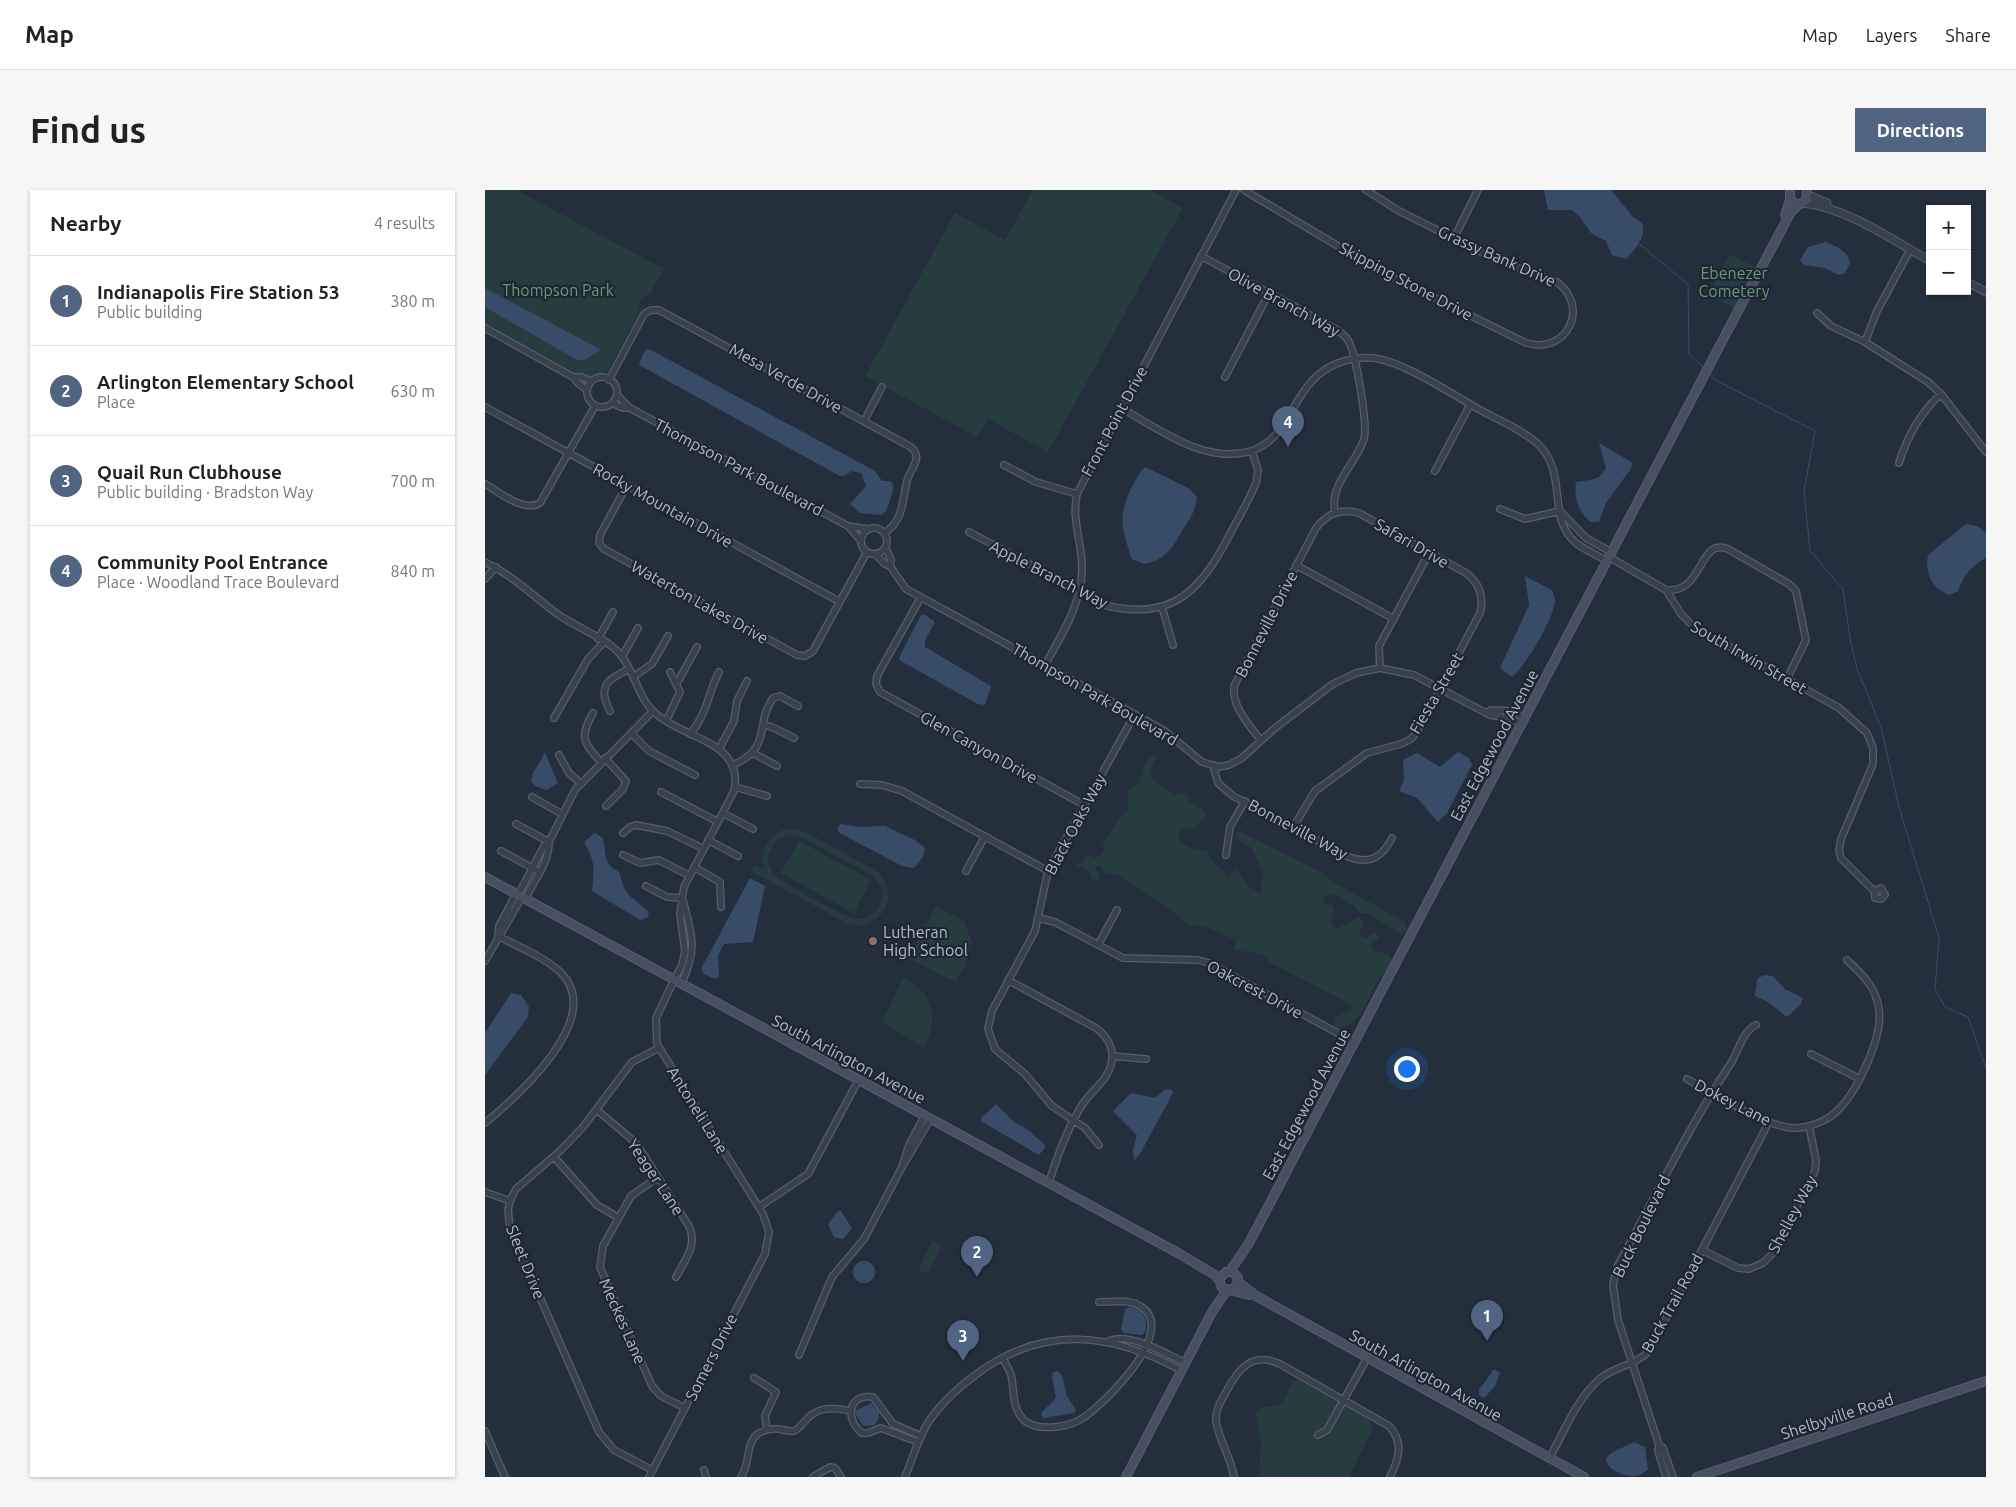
<!DOCTYPE html>
<html lang="en">
<head>
<meta charset="utf-8">
<style>
	body { margin:0; font-family:Ubuntu,sans-serif; background:#f6f6f6; color:#222 }
	.controls { position:absolute; right:15px; top:15px; display:grid; overflow:hidden; border-radius:0px; box-shadow:0 1px 4px #0004 }
	.controls button { width:45px; height:45px; display:grid; place-items:center; padding:0; border:0; border-bottom:1px solid #e0e0e0; background:#fff; color:#222; font:25px sans-serif }
	.you { position:absolute; left:921px; top:878px; width:18px; height:18px; margin:-12px; border:4px solid #fff; border-radius:50%; background:#1a73e8; box-shadow:0 0 0 8px #1a73e833 }
	.badge { display:grid; place-items:center; width:32px; height:32px; border-radius:50%; background:#516482; color:#fff; font-size:16px; font-weight:700 }
	.pin { position:absolute; translate:-50% -41px; filter:drop-shadow(0 1px 2px #0008) }
	.pin::after { content:''; position:absolute; top:26px; width:18px; height:15px; background:inherit; clip-path:polygon(0 0,100% 0,50% 100%) }
	.list { margin:0; padding:0; list-style:none }
	h2 { display:flex; justify-content:space-between; align-items:center; height:65px; margin:0; padding:0 20px; font-size:21px }
	h2 small { font-size:16px; font-weight:400; color:#767676 }
	.list li { display:grid; grid-template-columns:32px 1fr auto; gap:15px; align-items:center; box-sizing:border-box; height:90px; padding:0 20px; border-top:1px solid #e0e0e0 }
	.list b { display:block; font-size:19px; white-space:nowrap }
	.list p { margin:0; font-size:16px; white-space:nowrap; color:#767676 }
	.list em { font-size:16px; font-style:normal; color:#767676 }
	.map { position:relative; flex:none; width:1501px; height:1287px; overflow:hidden; border-radius:0px }
	header { display:flex; align-items:center; gap:30px; box-sizing:border-box; height:70px; padding:0 25px; background:#fff; border-bottom:1px solid #e0e0e0 }
	header strong { font-size:24px }
	nav { display:flex; gap:28px; margin-inline-start:auto; font-size:18px }
	.intro { display:flex; align-items:center; justify-content:space-between; box-sizing:border-box; height:120px; padding:0 30px }
	h1 { margin:0; font-size:35px }
	.button { padding:12px 22px; border-radius:0px; background:#516482; color:#fff; font-size:18px; font-weight:700 }
	main { display:flex; gap:30px; padding:0 30px }
	aside { flex:1; background:#fff; border-radius:0px; box-shadow:0 1px 4px #0004 }
	.map>svg:first-child { display:block }
	.green { fill:#263c3f; fill-rule:evenodd }
	.water { fill:#394c67 }
	.lines { fill:none; stroke-linecap:round; stroke-linejoin:round }
	.stream { stroke:#394c67; stroke-width:1 }
	.minor-casing { stroke:#565f6c; stroke-width:8 }
	.tertiary-casing { stroke:#565f6c; stroke-width:9 }
	.secondary-casing { stroke:#565f6c; stroke-width:10 }
	.minor { stroke:#38414e; stroke-width:5.5 }
	.tertiary { stroke:#38414e; stroke-width:7 }
	.secondary { stroke:#465061; stroke-width:8 }
	.education-dot { fill:#8d6e63; stroke:#1d2633; stroke-width:2 }
	.labels { text-anchor:middle; dominant-baseline:central; stroke-width:4.5; stroke-linejoin:round; paint-order:stroke }
	.street-label { font-size:16px; fill:#b4bcc9; stroke:#1d2633 }
	.park-label { font-size:16px; fill:#6b9a76; stroke:#1d2633 }
	.poi-label { font-size:16px; fill:#b4bcc9; stroke:#1d2633; text-anchor:start }
</style>
</head>
<body>
<header>
<strong>Map</strong>
<nav><a>Map</a><a>Layers</a><a>Share</a></nav>
</header>
<div class="intro"><h1>Find us</h1><a class="button">Directions</a></div>
<main>
<aside>
<h2>Nearby<small>4 results</small></h2>
<ul class="list">
<li><span class="badge">1</span><div><b>Indianapolis Fire Station 53</b><p>Public building</p></div><em>380 m</em></li>
<li><span class="badge">2</span><div><b>Arlington Elementary School</b><p>Place</p></div><em>630 m</em></li>
<li><span class="badge">3</span><div><b>Quail Run Clubhouse</b><p>Public building · Bradston Way</p></div><em>700 m</em></li>
<li><span class="badge">4</span><div><b>Community Pool Entrance</b><p>Place · Woodland Trace Boulevard</p></div><em>840 m</em></li>
</ul>
</aside>
<div class="map">
<svg width="1501" height="1287" viewBox="0 0 1501 1287">
	<rect width="100%" height="100%" fill="#242f3e"/>
	<path class="green" d="M 0,0 L 31,0 L 179,79 L 165,104 C 150,106 157,117 153,125 C 142,146 130,167 119,188 L 107,191 L 88,187 L 0,138 Z
		M 548,0 L 665,0 L 698,18 L 563,262 L 503,229 L 492,247 L 380,186 L 470,23 L 520,50 Z
		M 1245,64 L 1275,80 L 1253,121 L 1223,104 Z
		M 669,564 L 671,566 L 665,584 L 669,591 L 690,605 L 701,602 L 705,612 L 720,621 L 721,625 L 710,638 L 697,639 L 694,641 C 691,659 711,658 723,662 L 727,671 L 744,687 L 744,684 L 751,679 L 763,696 L 774,702 L 778,700 L 776,696 L 779,686 L 767,658 L 749,648 L 752,642 L 758,643 L 838,683 L 848,692 L 920,732 L 922,741 L 916,744 L 883,723 L 875,723 L 869,716 L 848,703 L 838,708 L 838,713 L 848,716 C 850,725 841,732 852,739 L 874,727 L 879,733 L 874,742 L 879,748 L 882,748 L 888,743 L 890,743 L 894,748 L 887,753 L 887,760 L 904,765 L 906,768 C 904,787 895,784 890,795 C 882,813 875,833 853,839 L 850,837 L 850,827 L 865,821 L 867,815 L 788,774 L 776,764 L 749,760 L 752,747 L 746,748 L 719,736 L 704,735 L 698,732 L 691,723 L 633,685 L 622,683 L 615,676 L 611,676 L 610,679 L 614,683 L 613,688 L 607,692 L 603,680 L 592,676 L 593,673 L 599,672 L 601,665 L 611,668 L 618,664 L 619,658 L 617,656 L 634,628 L 644,619 L 642,601 L 654,593 L 660,573 Z
		M 301,639 L 311,639 L 321,642 L 393,682 C 417,706 395,742 363,734 L 266,681 L 269,675 L 279,680 C 274,661 282,645 301,639 ZM 304,645 L 318,648 L 388,686 C 395,693 399,701 396,711 C 394,723 382,730 370,729 C 360,727 295,692 289,684 C 276,669 287,649 304,645 Z
		M 314,651 L 386,690 L 369,723 L 296,683 Z
		M 451,716 L 479,731 L 487,753 L 479,778 L 470,792 L 423,768 Z
		M 418,788 C 450,802 453,829 440,858 L 397,832 Z
		M 448,1051 L 457,1055 L 443,1084 L 433,1079 Z
		M 813,1190 L 859,1209 L 885,1224 L 887,1241 L 864,1287 L 774,1287 L 776,1251 L 770,1221 L 779,1217 L 794,1215 L 800,1209 L 807,1191 Z"/>
	<path class="water" d="M 1059,0 L 1126,0 L 1148,27 L 1157,33 C 1162,46 1150,60 1141,69 L 1127,65 L 1121,51 L 1106,43 L 1095,27 L 1087,20 L 1063,20 Z
		M 1341,52 C 1352,57 1364,61 1365,74 L 1359,84 L 1353,85 L 1340,78 L 1319,75 L 1315,70 L 1323,57 Z
		M 0,98 L 113,158 L 116,160 L 99,170 L 92,170 L 0,117 Z
		M 164,159 L 390,281 L 397,291 L 406,291 L 409,297 L 402,319 L 397,325 L 375,323 L 365,314 L 381,296 L 376,283 L 367,281 L 359,286 L 355,286 L 156,176 L 154,174 L 160,160 Z
		M 1114,253 L 1148,273 L 1145,280 L 1121,313 L 1114,332 L 1106,332 C 1093,322 1089,308 1091,292 C 1104,290 1115,291 1121,278 Z
		M 660,277 L 705,299 L 712,307 C 711,320 705,329 698,339 C 688,357 681,370 659,374 L 647,369 C 637,340 632,326 647,297 C 651,289 654,283 660,277 Z
		M 1481,334 L 1492,336 L 1501,343 L 1501,368 C 1486,376 1479,385 1473,401 L 1464,405 C 1446,398 1440,383 1443,365 Z
		M 1040,386 L 1067,400 C 1068,403 1070,408 1070,411 C 1070,426 1039,479 1027,487 L 1015,478 L 1044,415 Z
		M 436,425 L 440,425 L 450,432 L 440,450 L 440,457 L 506,496 L 500,515 L 493,514 L 414,470 L 415,465 Z
		M 973,562 L 984,568 L 987,575 L 962,623 L 953,632 L 932,608 L 914,601 L 919,590 L 918,570 L 932,563 L 955,577 Z
		M 60,563 L 73,593 L 62,600 L 50,596 L 46,591 L 48,583 Z
		M 356,634 L 375,637 L 400,636 L 430,650 L 440,658 L 438,667 L 429,678 L 417,676 L 353,642 L 353,636 Z
		M 110,643 L 118,648 L 121,669 L 126,677 L 134,682 L 139,698 L 145,706 L 164,722 L 162,728 L 155,730 L 107,701 C 109,678 111,673 99,652 Z
		M 265,688 L 280,696 L 268,752 L 239,754 L 233,765 L 234,787 L 230,789 L 219,784 L 216,779 Z
		M 1279,785 L 1288,786 L 1300,799 L 1318,808 L 1315,815 L 1302,827 L 1283,812 L 1270,806 L 1272,789 Z
		M 26,803 L 36,805 L 44,817 L 43,827 L 0,885 L 0,843 Z
		M 681,899 L 687,900 L 688,903 L 656,962 L 649,971 L 648,959 L 652,945 L 628,921 L 646,903 L 670,908 Z
		M 511,914 L 529,932 L 542,939 L 560,955 L 560,958 L 554,965 L 496,931 L 496,928 Z
		M 353,1021 L 356,1021 L 367,1038 L 358,1049 L 349,1047 L 343,1034 Z
		M368 1082a11 11 0 1 1 22 0a11 11 0 1 1-22 0Z
		M 645,1117 C 658,1120 662,1128 661,1141 L 657,1145 L 639,1143 L 636,1140 L 640,1119 Z
		M 1009,1179 L 1015,1183 L 1010,1196 L 999,1208 L 994,1205 L 994,1200 Z
		M 573,1181 L 577,1186 L 582,1206 L 591,1220 L 589,1223 L 559,1228 L 556,1225 L 557,1222 L 571,1208 L 567,1187 L 568,1182 Z
		M 386,1213 L 394,1222 L 394,1228 L 390,1235 L 378,1236 L 370,1223 L 372,1220 Z
		M 1149,1252 L 1160,1257 L 1163,1280 C 1159,1282 1155,1285 1151,1286 C 1140,1287 1121,1280 1121,1268 L 1126,1263 Z"/>
	<g class="lines">
		<path class="stream" d="M 1152,52 L 1203,94 L 1204,164 L 1220,179
			M 1224,184 L 1232,191 L 1330,241 L 1319,301 L 1325,361 L 1358,399 L 1365,448 L 1372,479 L 1396,537 L 1414,617 L 1454,748 L 1450,799 L 1460,817 L 1483,827 L 1501,878"/>
		<g class="minor-casing">
			<path id="minor" d="M 759,0 L 893,80 L 1041,153 C 1081,165 1106,118 1072,92 L 1010,69 L 914,21 L 881,0
				M 969,48 L 993,0
				M 716,66 L 849,138 C 854,141 859,145 863,150 C 871,164 883,234 879,249 C 871,274 844,294 850,322
				M 1332,123 L 1346,136 L 1380,152 L 1443,192 L 1456,204 L 1501,262
				M 0,138 L 88,187
				M 1380,152 L 1392,121 L 1425,60
				M 740,187 L 784,103
				M102 202a15 15 0 1 1 30 0a15 15 0 1 1-30 0Z
				M 124,190 L 159,124 L 166,120 L 174,120 L 426,257 C 439,269 425,278 422,291 C 417,312 419,329 400,343
				M 102,200 L 93,193 L 88,187 L 96,187 L 107,191
				M 127,213 L 138,218 L 145,218 L 132,205
				M 0,217 L 355,412
				M 145,218 L 363,336 L 382,339
				M 636,218 C 674,239 720,275 766,261 C 800,250 805,214 827,191 C 842,174 866,166 889,168 C 920,172 968,205 997,221 C 1016,231 1037,240 1053,254 C 1084,284 1061,328 1091,353 C 1100,360 1112,365 1122,371
				M 379,231 L 397,197
				M 1414,273 C 1422,247 1436,222 1456,204
				M 519,275 L 551,292 L 592,304
				M 950,281 L 985,215
				M 0,294 C 14,302 39,323 55,313 L 110,216
				M 142,295 L 115,345 L 114,353 L 119,359 L 312,465 L 320,466 L 328,461 L 382,362
				M 1015,319 L 1040,329 L 1075,321
				M 1075,321 L 1101,348 L 1126,362
				M 363,336 L 376,351
				M376 351a13 13 0 1 1 26 0a13 13 0 1 1-26 0Z
				M 484,342 L 623,416 C 690,431 717,398 745,344 C 754,327 764,310 771,293 L 773,280 L 767,261
				M 401,358 L 406,370 L 405,376 L 421,399 L 680,541 L 717,572 L 734,577 L 744,575 L 757,568 L 790,538 L 848,494 L 871,483 L 895,478 L 929,485 L 1005,525 L 1024,528 L 1036,534
				M 390,364 L 400,374 L 405,376
				M 1124,367 L 1181,400 L 1196,424 L 1208,436 L 1354,518 L 1382,543 L 1388,558 L 1388,574 L 1356,649 L 1354,661 L 1356,668 L 1389,701 L 1390,708 L 1396,709 L 1400,705 L 1396,698 L 1389,701
				M 0,372 C 27,385 47,405 71,423 C 90,437 120,447 135,464 C 150,481 152,507 170,523 C 198,549 260,551 249,601 L 199,697 L 195,724 L 200,761 L 197,775 L 189,790
				M 811,375 L 909,429
				M 0,389 L 11,377
				M 1181,400 C 1219,404 1213,347 1243,359 L 1304,394 L 1311,401 L 1321,450 L 1302,489
				M 436,407 L 392,486 L 391,494 L 395,502 L 599,615
				M 677,417 L 688,455
				M 113,449 L 128,422
				M 137,467 L 153,438
				M 560,475 C 576,446 596,415 597,381 C 598,354 586,331 592,304 L 751,0
				M 895,478 L 894,456 L 944,363
				M 148,487 L 167,474 L 183,446
				M 192,493 L 212,457
				M 125,521 C 112,496 122,490 144,479
				M 1003,522 L 1006,520 L 1026,521 L 1039,528
				M 108,523 C 95,546 97,552 116,572
				M 69,528 L 103,469 L 119,452
				M 181,531 L 195,502 L 185,482
				M 279,535 L 287,537 L 309,548
				M 146,543 L 164,561 L 210,585
				M 205,544 C 222,525 223,503 234,482
				M 776,551 C 764,534 747,518 749,496 L 831,338 C 843,323 856,318 874,323 L 981,383 C 994,393 999,407 995,423 L 933,540 L 926,549 L 916,554 L 882,563 L 830,601 L 809,636
				M 234,559 L 249,531 L 252,511 L 262,491
				M 268,563 L 292,576
				M 74,565 L 84,583 L 95,593
				M 120,568 L 141,591 L 138,599 L 121,616
				M 248,575 C 288,557 269,536 288,508 L 295,506 L 313,516
				M 728,575 L 733,593 L 748,606 L 864,667 C 886,675 897,667 907,648
				M 375,594 L 397,595 L 417,601 L 563,681
				M 250,597 L 282,606
				M 176,602 L 233,632
				M 47,607 L 77,624
				M 238,623 L 268,639
				M 31,634 L 64,652
				M 138,643 L 145,637 L 151,635 L 182,641 L 219,659
				M 223,650 L 253,666
				M 16,661 L 51,680
				M 138,665 L 155,673 L 174,670 L 205,686
				M 741,665 L 745,637 L 760,611
				M 209,677 L 235,692 L 236,717
				M 481,681 L 500,646
				M 161,696 L 182,707 L 197,708 L 199,714 C 208,747 212,762 196,794
				M 33,705 L 59,656 L 64,652
				M 40,709 C 49,691 64,673 64,652 L 90,600 L 168,521
				M 554,728 L 570,732 L 638,768 L 713,770 L 724,773 L 869,852
				M 13,746 L 14,736 L 31,704
				M 613,755 L 632,720
				M 0,771 L 37,707
				M 523,790 L 611,838 C 623,847 630,860 626,875 C 622,891 606,901 597,915 C 582,939 573,965 564,992
				M 1326,864 L 1373,888
				M 627,866 L 661,869
				M 1202,889 C 1229,903 1279,937 1309,938 C 1323,938 1340,932 1351,922 C 1371,904 1398,848 1394,820 C 1392,798 1377,784 1362,770
				M 112,920 L 151,953 L 204,1036 C 213,1055 200,1070 191,1087
				M 440,925 L 424,955 L 417,977 L 446,928
				M 0,933 C 33,906 118,830 78,785 C 64,769 32,756 13,746
				M 614,955 L 600,938 L 567,916 L 540,884 L 510,859 L 503,839 L 507,821 L 550,741 L 563,681 L 650,524
				M 69,967 L 112,1015 L 134,1028
				M 173,987 L 146,1006 L 118,1056 L 115,1077 L 167,1196 L 176,1206 L 200,1218
				M 0,1002 L 25,1011
				M 274,1017 L 323,984 L 373,891
				M 1217,1060 L 1253,1078 L 1264,1079 L 1278,1073 L 1288,1063 L 1330,981 L 1331,970 L 1324,936
				M 624,1151 C 644,1141 683,1165 701,1173
				M 314,1165 L 347,1087 L 379,1049 L 417,977
				M 518,1168 C 520,1173 524,1179 526,1185 C 530,1201 526,1219 540,1231 C 554,1242 585,1237 598,1228 C 620,1213 695,1140 655,1116 C 644,1109 626,1112 614,1112
				M 269,1188 L 291,1202 L 280,1226 L 282,1240
				M 0,1241 L 20,1287
				M 833,1245 L 842,1240 L 882,1168
				M 433,1252 L 396,1238 L 383,1243 L 377,1243 C 359,1229 364,1203 388,1207 L 408,1234 L 436,1246
				M 1174,1255 L 1133,1130 L 1128,1095 L 1132,1077 C 1169,1009 1203,938 1246,873 C 1254,860 1257,842 1271,835
				M 1064,1269 C 1079,1242 1092,1207 1117,1187 C 1132,1176 1151,1175 1164,1161 L 1284,932
				M 167,1280 L 129,1260 L 114,1242 L 25,1039 L 23,1020 L 25,1011 L 31,999 L 76,960 L 98,937 L 147,872 L 174,858
				M 219,1280 L 221,1287
				M 164,1287 L 280,1064 L 284,1042 L 278,1024 L 172,854 L 171,828 L 189,790
				M 256,1287 C 268,1271 256,1240 289,1239 C 296,1238 302,1242 309,1241 C 315,1238 318,1233 323,1228 C 334,1216 350,1217 365,1221
				M 328,1287 L 345,1277 L 350,1278 L 356,1287
				M 420,1287 C 428,1268 433,1248 444,1231 C 457,1212 475,1196 493,1183 C 560,1134 628,1143 697,1181
				M 749,1287 C 746,1268 734,1250 731,1231 C 730,1220 736,1211 741,1202 C 753,1179 767,1161 795,1174 L 904,1236 C 919,1252 914,1269 905,1287
				M 1181,1287 L 1173,1261 L 1174,1255 L 1178,1258 L 1188,1287"/>
		</g>
		<g class="tertiary-casing">
			<path id="tertiary" d="M 1323,5 L 1342,13
				M 1319,13 C 1364,19 1406,49 1445,71
				M 1482,92 L 1501,102"/>
		</g>
		<g class="secondary-casing">
			<path id="secondary" d="M 1305,0 L 1305,10 L 1313,15 L 1321,11 L 1322,0
				M 1300,25 L 1305,10
				M 0,687 L 693,1063 L 730,1085 L 734,1090
				M 745,1081 L 764,1053 L 1253,121 L 1306,22 L 1313,15
				M 753,1092 L 771,1106 L 1099,1287
				M 748,1099 L 752,1095 L 753,1088 L 748,1082 L 741,1082 L 734,1089 L 737,1098 L 764,1105
				M 641,1287 L 727,1122 L 742,1100
				M 1212,1287 L 1501,1191"/>
		</g>
		<use href="#minor" class="minor"/>
		<use href="#tertiary" class="tertiary"/>
		<use href="#secondary" class="secondary"/>
	</g>
	<circle class="education-dot" cx="388" cy="751" r="5"/>
	<g class="labels">
		<g class="street-label">
			<text transform="translate(1012 66) rotate(24)">Grassy Bank Drive</text>
			<text transform="translate(921 91) rotate(28)">Skipping Stone Drive</text>
			<text transform="translate(799 112) rotate(29)">Olive Branch Way</text>
			<text transform="translate(301 188) rotate(29)">Mesa Verde Drive</text>
			<text transform="translate(629 231) rotate(-62)">Front Point Drive</text>
			<text transform="translate(254 277) rotate(28)">Thompson Park Boulevard</text>
			<text transform="translate(178 315) rotate(29)">Rocky Mountain Drive</text>
			<text transform="translate(927 353) rotate(30)">Safari Drive</text>
			<text transform="translate(564 384) rotate(27)">Apple Branch Way</text>
			<text transform="translate(215 412) rotate(29)">Waterton Lakes Drive</text>
			<text transform="translate(781 434) rotate(-63)">Bonneville Drive</text>
			<text transform="translate(1264 467) rotate(30)">South Irwin Street</text>
			<text transform="translate(951 503) rotate(-60)">Fiesta Street</text>
			<text transform="translate(610 504) rotate(30)">Thompson Park Boulevard</text>
			<text transform="translate(1009 555) rotate(-62)">East Edgewood Avenue</text>
			<text transform="translate(494 557) rotate(29)">Glen Canyon Drive</text>
			<text transform="translate(590 634) rotate(-62)">Black Oaks Way</text>
			<text transform="translate(813 639) rotate(28)">Bonneville Way</text>
			<text transform="translate(770 799) rotate(28)">Oakcrest Drive</text>
			<text transform="translate(364 869) rotate(28)">South Arlington Avenue</text>
			<text transform="translate(1248 912) rotate(27)">Dokey Lane</text>
			<text transform="translate(821 914) rotate(-62)">East Edgewood Avenue</text>
			<text transform="translate(213 920) rotate(58)">Antoneli Lane</text>
			<text transform="translate(171 987) rotate(56)">Yeager Lane</text>
			<text transform="translate(1307 1024) rotate(-62)">Shelley Way</text>
			<text transform="translate(1156 1036) rotate(-64)">Buck Boulevard</text>
			<text transform="translate(41 1072) rotate(68)">Sleet Drive</text>
			<text transform="translate(1187 1113) rotate(-61)">Buck Trail Road</text>
			<text transform="translate(138 1131) rotate(66)">Meckes Lane</text>
			<text transform="translate(226 1167) rotate(-63)">Somers Drive</text>
			<text transform="translate(941 1185) rotate(29)">South Arlington Avenue</text>
			<text transform="translate(1352 1226) rotate(-18)">Shelbyville Road</text>
		</g>
		<g class="park-label">
			<text x="1249" y="83">Ebenezer<tspan x="1249" dy="18">Cometery</tspan></text>
			<text x="73" y="100">Thompson Park</text>
		</g>
		<g class="poi-label">
			<text x="398" y="742">Lutheran<tspan x="398" dy="18">High School</tspan></text>
		</g>
	</g>
</svg>
<div class="controls">
<button>+</button>
<button>−</button>
</div>
<div class="you"></div>
<div class="pin badge" style="left:1002px;top:1151px">1</div>
<div class="pin badge" style="left:492px;top:1087px">2</div>
<div class="pin badge" style="left:478px;top:1171px">3</div>
<div class="pin badge" style="left:803px;top:257px">4</div>
</div>
</main>
</body>
</html>
